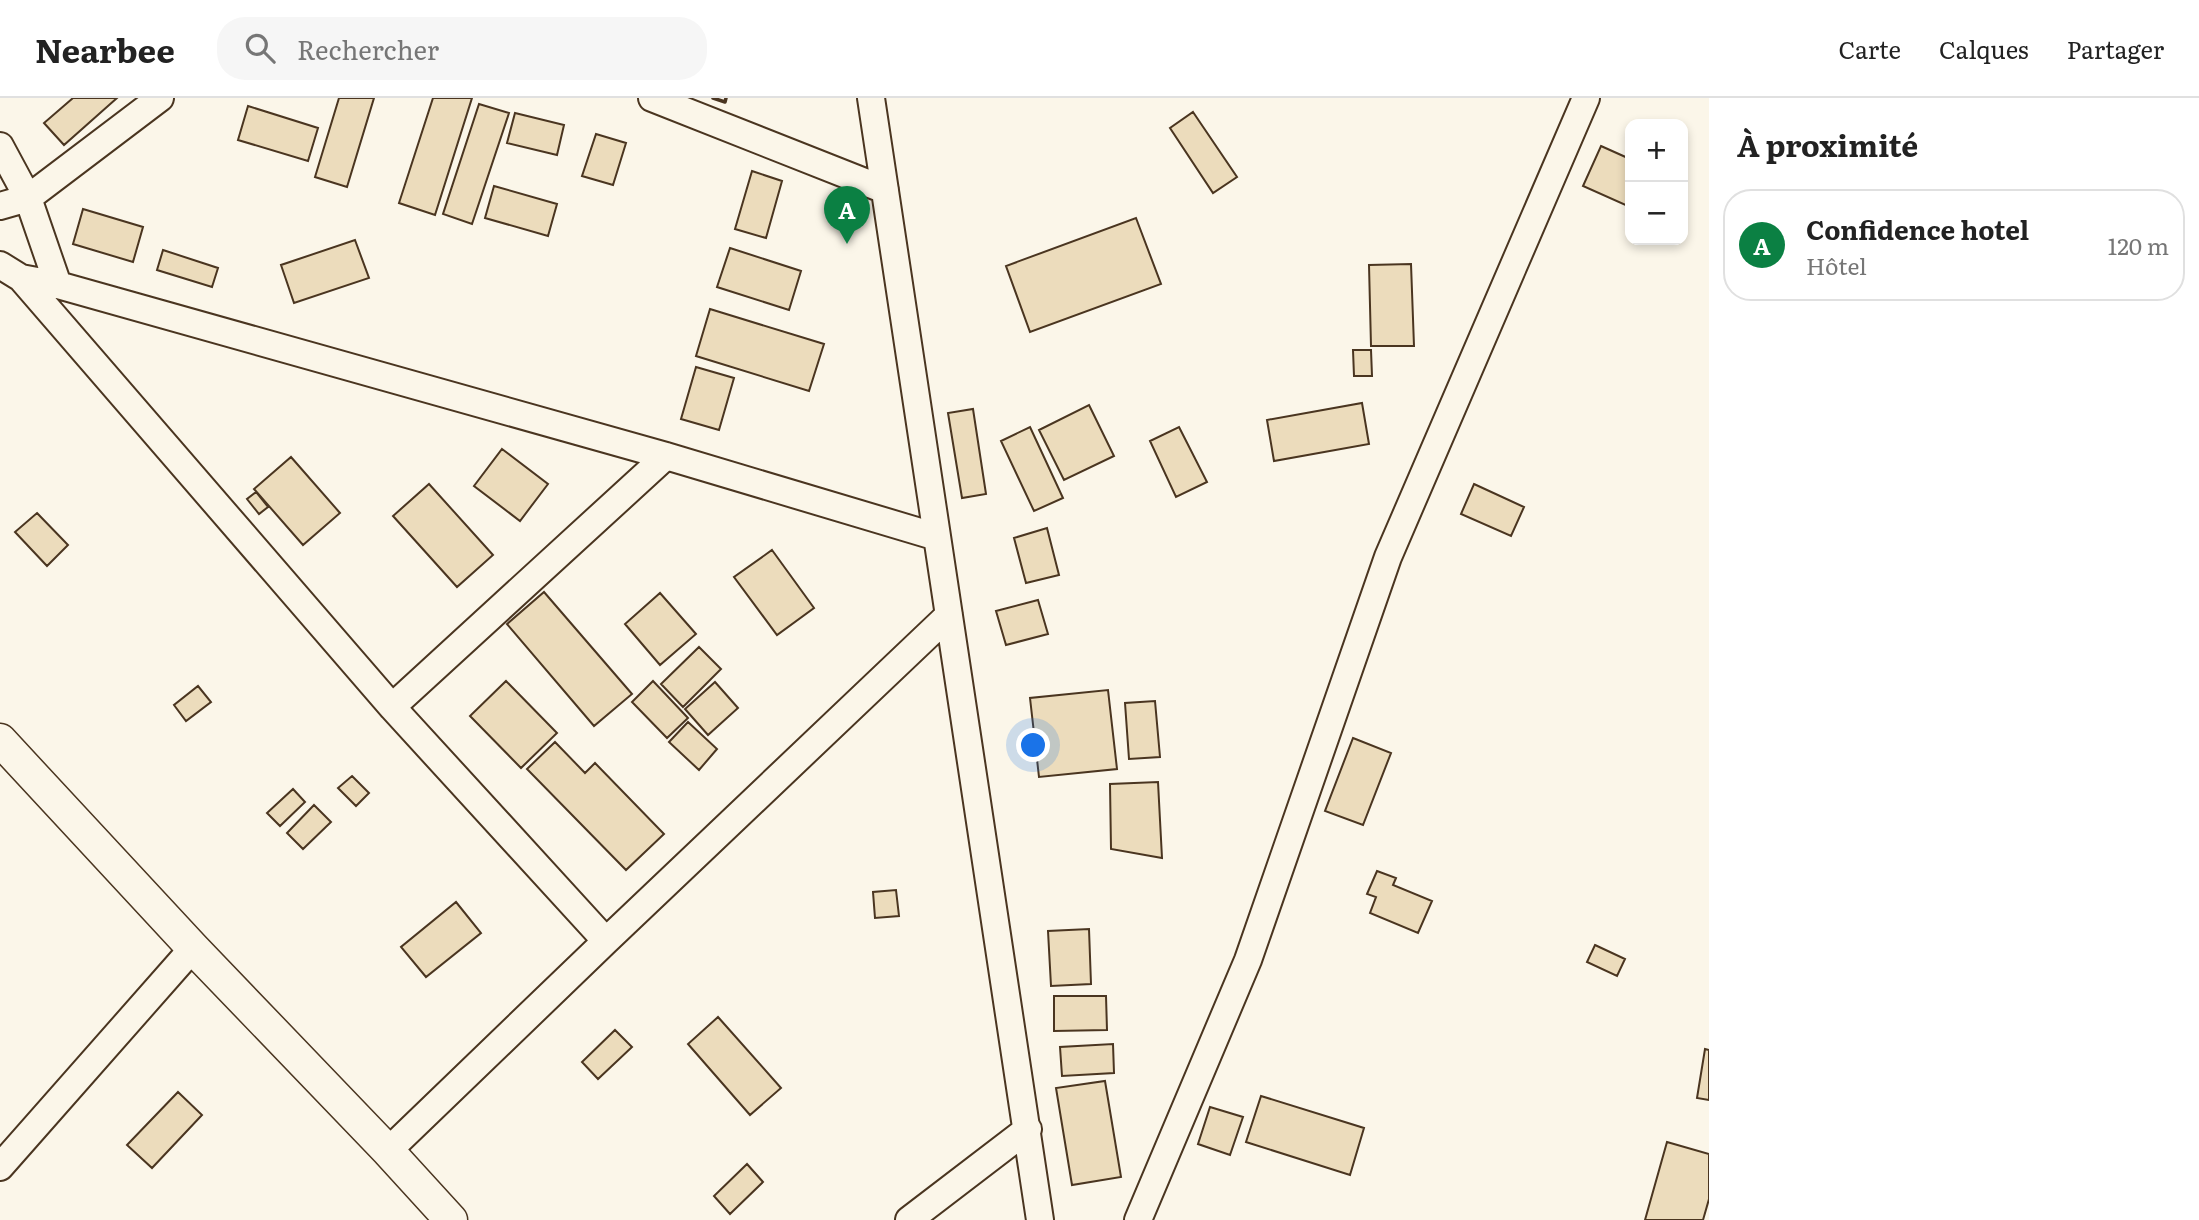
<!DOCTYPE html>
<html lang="fr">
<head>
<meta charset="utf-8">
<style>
	body { margin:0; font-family:Literata,serif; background:#f6f6f6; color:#222 }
	.controls { position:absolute; right:21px; top:21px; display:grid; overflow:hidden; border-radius:14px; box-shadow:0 4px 10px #0003 }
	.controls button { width:63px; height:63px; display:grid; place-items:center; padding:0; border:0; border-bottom:2px solid #e0e0e0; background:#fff; color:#222; font:35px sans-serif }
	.you { position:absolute; left:1034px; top:648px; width:24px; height:24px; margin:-18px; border:5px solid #fff; border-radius:50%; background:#1a73e8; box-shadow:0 0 0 10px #1a73e833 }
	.badge { display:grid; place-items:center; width:46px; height:46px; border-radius:50%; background:#0b8043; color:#fff; font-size:23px; font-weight:700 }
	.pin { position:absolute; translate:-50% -58px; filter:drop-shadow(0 2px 4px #0008) }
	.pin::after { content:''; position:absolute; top:37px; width:24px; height:21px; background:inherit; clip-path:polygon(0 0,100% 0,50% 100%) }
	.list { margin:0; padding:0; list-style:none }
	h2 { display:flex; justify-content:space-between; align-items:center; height:91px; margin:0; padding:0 28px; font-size:30px }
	h2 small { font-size:23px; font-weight:400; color:#767676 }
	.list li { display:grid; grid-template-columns:46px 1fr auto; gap:21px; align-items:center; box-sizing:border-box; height:112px; margin:0 14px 14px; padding:0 14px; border:2px solid #e0e0e0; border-radius:28px }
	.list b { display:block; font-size:26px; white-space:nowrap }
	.list p { margin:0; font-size:23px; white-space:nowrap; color:#767676 }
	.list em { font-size:23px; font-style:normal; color:#767676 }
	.icon { flex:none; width:38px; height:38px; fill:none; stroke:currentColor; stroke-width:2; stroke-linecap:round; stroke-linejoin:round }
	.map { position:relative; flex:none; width:1709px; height:1122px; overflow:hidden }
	header { display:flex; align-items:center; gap:42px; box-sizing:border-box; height:98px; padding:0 35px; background:#fff; border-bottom:2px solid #e0e0e0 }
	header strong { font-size:33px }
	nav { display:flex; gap:38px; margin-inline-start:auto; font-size:24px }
	.search { width:490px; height:63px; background:#f6f6f6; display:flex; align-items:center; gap:18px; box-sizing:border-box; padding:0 24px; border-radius:28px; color:#767676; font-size:26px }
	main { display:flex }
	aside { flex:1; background:#fff }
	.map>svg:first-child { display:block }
	.building { fill:#ecdcbc; stroke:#4a3520; stroke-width:2 }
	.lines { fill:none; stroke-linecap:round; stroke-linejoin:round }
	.minor-casing { stroke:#4a3520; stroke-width:30 }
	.tertiary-casing { stroke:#4a3520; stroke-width:35 }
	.minor { stroke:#fbf6e9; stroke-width:26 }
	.tertiary { stroke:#fbf6e9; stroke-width:32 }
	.wall { stroke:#4a3520; stroke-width:3.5 }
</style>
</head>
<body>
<header>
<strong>Nearbee</strong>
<div class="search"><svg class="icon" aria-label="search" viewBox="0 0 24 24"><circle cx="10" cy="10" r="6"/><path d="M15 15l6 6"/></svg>Rechercher</div>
<nav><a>Carte</a><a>Calques</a><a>Partager</a></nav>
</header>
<main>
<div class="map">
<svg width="1709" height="1122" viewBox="0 0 1709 1122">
	<rect width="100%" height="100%" fill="#fbf6e9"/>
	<path class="building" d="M 73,0 L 117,0 L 64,47 L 44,25 Z
		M 339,0 L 374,0 L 347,89 L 315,79 Z
		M 433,0 L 472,0 L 435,117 L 399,105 Z
		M 479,6 L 509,15 L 472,126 L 443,116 Z
		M 248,8 L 318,30 L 308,63 L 238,42 Z
		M 1193,14 L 1237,79 L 1213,95 L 1170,30 Z
		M 515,15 L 564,27 L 557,57 L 507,45 Z
		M 596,36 L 626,45 L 613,87 L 582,78 Z
		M 1601,48 L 1630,61 L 1630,109 L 1583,88 Z
		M 752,73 L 782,83 L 766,140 L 735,131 Z
		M 494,88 L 557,106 L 548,138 L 485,120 Z
		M 83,111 L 143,129 L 133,164 L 73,146 Z
		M 1136,120 L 1161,186 L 1030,234 L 1006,168 Z
		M 355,142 L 369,180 L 294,205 L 281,167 Z
		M 730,150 L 801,173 L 789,212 L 717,189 Z
		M 163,152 L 218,170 L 212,189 L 157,172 Z
		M 1411,166 L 1414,248 L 1371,248 L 1369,167 Z
		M 710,211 L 824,246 L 809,293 L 696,258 Z
		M 1353,252 L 1371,252 L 1372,278 L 1354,278 Z
		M 696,269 L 734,280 L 719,332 L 681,321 Z
		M 1362,305 L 1369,346 L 1274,363 L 1267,322 Z
		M 1089,307 L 1114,358 L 1064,382 L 1039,332 Z
		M 973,311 L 986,396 L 962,400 L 948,315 Z
		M 1030,329 L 1063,400 L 1034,413 L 1001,343 Z
		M 1179,329 L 1207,384 L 1176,399 L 1150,343 Z
		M 502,351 L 548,386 L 520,423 L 474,388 Z
		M 291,359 L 340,415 L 303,447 L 254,391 Z
		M 429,386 L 493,457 L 457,489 L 393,418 Z
		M 1474,386 L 1524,409 L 1511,438 L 1461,416 Z
		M 256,394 L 268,409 L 259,416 L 247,401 Z
		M 37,415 L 68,447 L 47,468 L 15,434 Z
		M 1047,430 L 1059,477 L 1026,485 L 1014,440 Z
		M 772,452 L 814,510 L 777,537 L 734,479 Z
		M 544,494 L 632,596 L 594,628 L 507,526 Z
		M 660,495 L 696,536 L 660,567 L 625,526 Z
		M 1038,502 L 1048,536 L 1006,547 L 996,513 Z
		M 699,549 L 721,571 L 683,609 L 661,586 Z
		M 506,583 L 557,635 L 521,670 L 470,618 Z
		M 653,583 L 688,620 L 667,640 L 632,604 Z
		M 715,584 L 738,610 L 708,637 L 685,611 Z
		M 198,588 L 211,604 L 186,623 L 174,607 Z
		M 1108,592 L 1117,671 L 1039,679 L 1030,600 Z
		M 1155,603 L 1160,659 L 1129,661 L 1125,605 Z
		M 688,624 L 717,651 L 699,672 L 669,644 Z
		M 1353,640 L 1391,655 L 1363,727 L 1325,713 Z
		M 555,644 L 585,675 L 595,665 L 664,736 L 626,772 L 527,671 Z
		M 352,678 L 369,695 L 356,708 L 338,690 Z
		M 1158,684 L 1162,760 L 1111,751 L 1110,686 Z
		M 293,691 L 305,704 L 280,728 L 267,715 Z
		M 314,707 L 331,724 L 303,751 L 287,735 Z
		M 1377,773 L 1396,780 L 1393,787 L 1432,803 L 1418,835 L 1370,815 L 1376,799 L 1367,796 Z
		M 896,792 L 899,818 L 875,820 L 873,794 Z
		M 456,804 L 481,835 L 426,879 L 401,849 Z
		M 1089,831 L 1091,886 L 1051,888 L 1048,833 Z
		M 1595,847 L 1625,861 L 1617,878 L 1587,864 Z
		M 1054,898 L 1106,898 L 1107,932 L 1054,933 Z
		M 718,919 L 781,990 L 750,1017 L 688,946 Z
		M 615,932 L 632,949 L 598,981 L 582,964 Z
		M 1113,946 L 1114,975 L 1062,978 L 1060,949 Z
		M 1705,951 L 1709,952 L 1709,1002 L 1697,1000 Z
		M 1105,983 L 1121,1079 L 1072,1087 L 1056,990 Z
		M 178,994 L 202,1017 L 152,1070 L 127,1047 Z
		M 1261,998 L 1364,1030 L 1350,1077 L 1246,1044 Z
		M 1210,1009 L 1243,1019 L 1230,1057 L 1198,1046 Z
		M 1667,1044 L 1709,1056 L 1709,1101 L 1703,1122 L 1645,1122 Z
		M 747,1066 L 763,1084 L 730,1116 L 714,1098 Z"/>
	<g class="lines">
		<g class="minor-casing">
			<path id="minor" d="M 652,0 L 885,92
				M 871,0 L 1040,1122
				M 0,48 L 28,100 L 58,187
				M 0,108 L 28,100 L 160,0
				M 0,167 L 21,180 L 392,609 L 606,843
				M 21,180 L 58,187 L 666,358 L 937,439
				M 392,609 L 666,358
				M 388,1053 L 606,843 L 949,517
				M 0,1069 L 193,850
				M 909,1122 L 1028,1031
				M 1138,1122 L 1248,862 L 1388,459 L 1586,0"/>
		</g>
		<g class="tertiary-casing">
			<path id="tertiary" d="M 0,642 L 193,850 L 388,1053 L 451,1122"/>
		</g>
		<use href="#minor" class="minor"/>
		<use href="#tertiary" class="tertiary"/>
		<path class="wall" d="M 713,0 L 725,4 L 726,0"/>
	</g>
</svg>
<div class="controls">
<button>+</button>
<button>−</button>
</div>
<div class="you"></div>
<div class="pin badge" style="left:847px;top:146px">A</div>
</div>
<aside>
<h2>À proximité<small></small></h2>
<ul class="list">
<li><span class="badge">A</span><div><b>Confidence hotel</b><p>Hôtel</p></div><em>120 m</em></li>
</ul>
</aside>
</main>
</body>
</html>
